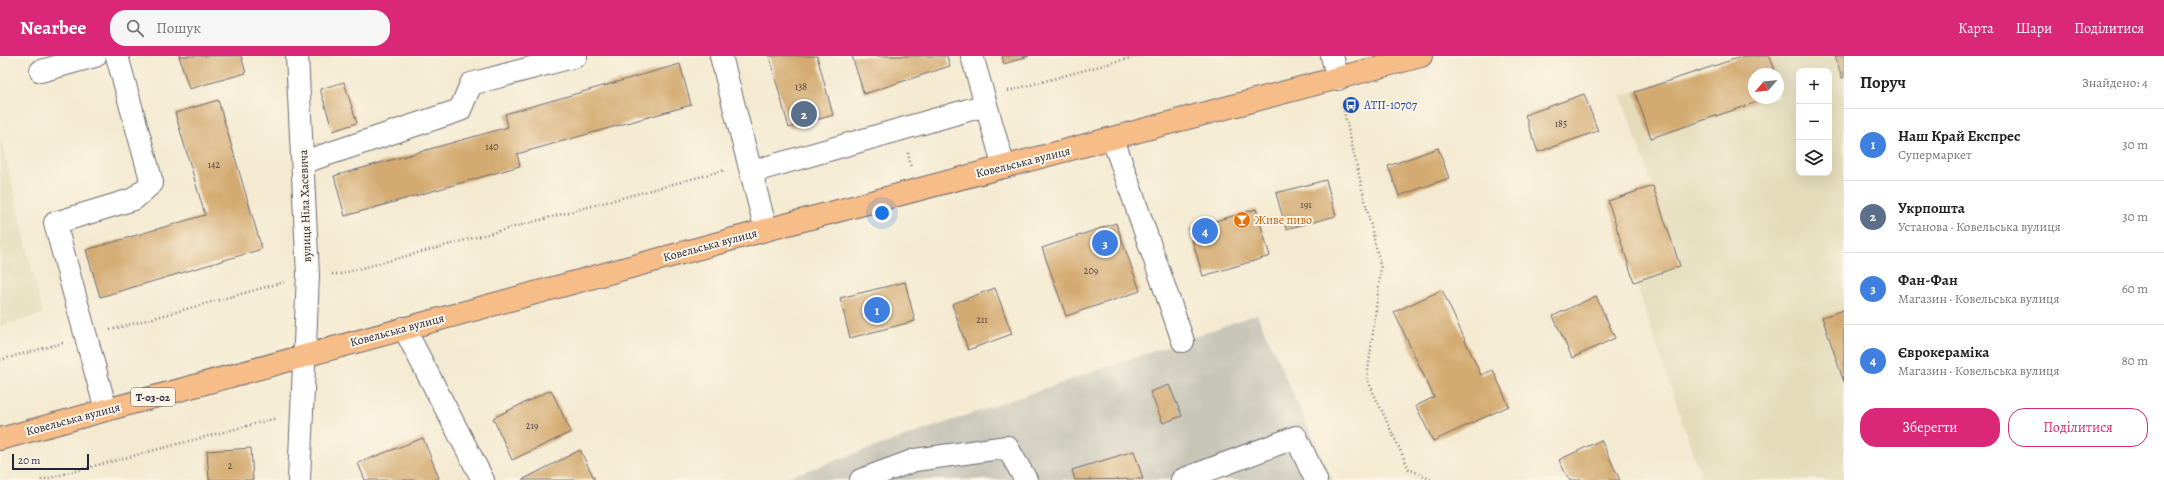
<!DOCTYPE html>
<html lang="uk">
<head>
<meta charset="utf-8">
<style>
	body { margin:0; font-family:Alegreya,serif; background:#f6f6f6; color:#222 }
	.controls { position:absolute; right:12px; top:12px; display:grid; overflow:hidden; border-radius:8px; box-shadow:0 4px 16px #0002 }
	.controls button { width:36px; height:36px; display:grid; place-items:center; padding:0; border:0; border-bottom:1px solid #e0e0e0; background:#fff; color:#222; font:20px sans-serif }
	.compass { position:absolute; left:1748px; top:12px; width:36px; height:36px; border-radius:50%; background:#fff; box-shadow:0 4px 16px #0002; rotate:242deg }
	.scale { position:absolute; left:12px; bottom:10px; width:77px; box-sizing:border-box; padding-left:4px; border:2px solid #22223b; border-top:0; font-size:11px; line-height:14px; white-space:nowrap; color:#22223b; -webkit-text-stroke:3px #fcf5e5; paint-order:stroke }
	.you { position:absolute; left:882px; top:157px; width:14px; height:14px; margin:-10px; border:3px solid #fff; border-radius:50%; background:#1a73e8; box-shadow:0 0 0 6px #1a73e833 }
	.badge { display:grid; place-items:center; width:26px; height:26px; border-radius:50%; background:#db2777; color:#fff; font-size:13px; font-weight:700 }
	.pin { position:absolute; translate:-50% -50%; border:2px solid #fff; box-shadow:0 1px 4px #0006 }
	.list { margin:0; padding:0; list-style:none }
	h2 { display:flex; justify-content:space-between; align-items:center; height:52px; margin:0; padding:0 16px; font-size:17px }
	h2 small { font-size:13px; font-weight:400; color:#767676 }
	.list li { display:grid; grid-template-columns:26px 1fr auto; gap:12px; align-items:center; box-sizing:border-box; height:72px; padding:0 16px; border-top:1px solid #e0e0e0 }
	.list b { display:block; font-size:15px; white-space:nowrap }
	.list p { margin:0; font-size:13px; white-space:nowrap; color:#767676 }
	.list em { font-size:13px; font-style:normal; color:#767676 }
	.actions { display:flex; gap:8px; padding:12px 16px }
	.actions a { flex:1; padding:9px 0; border:1px solid #db2777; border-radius:16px; text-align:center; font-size:14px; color:#db2777 }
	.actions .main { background:#db2777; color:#fff }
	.icon { flex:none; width:22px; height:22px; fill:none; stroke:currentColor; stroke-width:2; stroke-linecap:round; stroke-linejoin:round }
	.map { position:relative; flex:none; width:1844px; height:424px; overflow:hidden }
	header { display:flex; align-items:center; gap:24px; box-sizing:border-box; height:56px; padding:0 20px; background:#db2777; color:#fff }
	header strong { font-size:19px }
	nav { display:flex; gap:22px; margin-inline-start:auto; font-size:14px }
	.search { width:280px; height:36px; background:#f6f6f6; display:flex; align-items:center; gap:10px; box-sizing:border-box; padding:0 14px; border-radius:16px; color:#767676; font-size:15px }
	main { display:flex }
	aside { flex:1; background:#fff }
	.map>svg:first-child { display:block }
	.built { fill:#e3dbba; fill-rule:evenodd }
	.industrial { fill:#c6c5b8 }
	.building { fill:#d3aa71 }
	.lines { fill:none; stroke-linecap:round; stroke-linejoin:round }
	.minor-casing { stroke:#6c6870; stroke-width:24 }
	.major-casing { stroke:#6c6870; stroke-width:24 }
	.path { stroke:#6c6870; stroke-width:2.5; stroke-dasharray:1 3; stroke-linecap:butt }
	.minor { stroke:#fff; stroke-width:22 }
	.major { stroke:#f7bd88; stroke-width:22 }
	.labels { text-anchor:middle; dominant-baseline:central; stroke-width:4; stroke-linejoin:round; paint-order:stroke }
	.number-label { font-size:10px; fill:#4e4448 }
	.shield { fill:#fcf5e5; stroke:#63616e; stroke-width:1 }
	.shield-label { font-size:11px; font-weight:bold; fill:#22223b }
	.transit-label { font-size:12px; fill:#164399; stroke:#fcf5e5; text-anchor:start }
	.street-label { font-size:12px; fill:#22223b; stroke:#fcf5e5 }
	.food-label { font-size:12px; fill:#c56008; stroke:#fcf5e5; text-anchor:start }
</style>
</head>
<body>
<header>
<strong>Nearbee</strong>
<div class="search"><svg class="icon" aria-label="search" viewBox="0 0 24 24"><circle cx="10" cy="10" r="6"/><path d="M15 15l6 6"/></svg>Пошук</div>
<nav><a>Карта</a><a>Шари</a><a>Поділитися</a></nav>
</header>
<main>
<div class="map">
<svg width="1844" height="424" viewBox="0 0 1844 424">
	<rect width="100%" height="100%" fill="#fcf5e5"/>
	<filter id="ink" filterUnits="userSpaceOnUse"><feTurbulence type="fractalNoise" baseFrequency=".025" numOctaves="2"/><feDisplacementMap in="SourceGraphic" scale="8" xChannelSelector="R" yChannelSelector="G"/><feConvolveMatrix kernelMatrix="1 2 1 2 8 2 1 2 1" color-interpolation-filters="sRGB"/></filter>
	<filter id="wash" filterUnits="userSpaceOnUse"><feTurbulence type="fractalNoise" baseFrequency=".012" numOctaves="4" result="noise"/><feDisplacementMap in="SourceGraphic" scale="16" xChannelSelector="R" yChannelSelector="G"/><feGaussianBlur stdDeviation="0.9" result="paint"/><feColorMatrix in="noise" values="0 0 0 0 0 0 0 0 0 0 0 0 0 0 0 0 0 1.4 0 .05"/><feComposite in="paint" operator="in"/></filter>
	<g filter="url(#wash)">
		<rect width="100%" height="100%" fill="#f4ead1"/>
		<path class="built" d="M 1744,0 L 1844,0 L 1844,424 L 1702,424 L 1608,145 L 1653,130 L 1621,40 ZM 1799,15 L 1829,15 L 1829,117 L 1799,117 ZM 1754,18 L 1778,18 L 1778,42 L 1754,42 Z
			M 0,77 L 43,258 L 0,270 Z"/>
		<path class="industrial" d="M 1257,258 L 1332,424 L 779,424 L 1183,285 Z"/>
		<g id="blocks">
			<path class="building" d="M 179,0 L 241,0 L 246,17 L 189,33 Z
				M 769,0 L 817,0 L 833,59 L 789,72 Z
				M 852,0 L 947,0 L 950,10 L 864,38 Z
				M 1002,0 L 1029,0 L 1004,8 Z
				M 1744,0 L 1770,0 L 1776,18 L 1754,18 L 1754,42 L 1769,42 L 1651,82 L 1635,36 Z
				M 1835,0 L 1844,0 L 1844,21 L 1842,22 Z
				M 680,8 L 691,49 L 517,98 L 520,110 L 345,160 L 334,120 L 508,71 L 505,58 Z
				M 344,26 L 357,67 L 333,75 L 320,33 Z
				M 1584,38 L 1598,75 L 1538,96 L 1525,59 Z
				M 218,44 L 262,193 L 100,241 L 86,194 L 205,159 L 175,57 Z
				M 1438,92 L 1449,122 L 1399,140 L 1388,110 Z
				M 1326,124 L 1336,160 L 1286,173 L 1276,137 Z
				M 1653,130 L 1680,210 L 1634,226 L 1608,145 Z
				M 1256,153 L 1270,200 L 1203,220 L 1189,173 Z
				M 1116,167 L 1140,235 L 1066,260 L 1042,192 Z
				M 905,226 L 915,265 L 850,282 L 840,242 Z
				M 995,232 L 1012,278 L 968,294 L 952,248 Z
				M 1442,234 L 1481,319 L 1493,314 L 1509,350 L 1433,385 L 1416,350 L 1434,341 L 1394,256 Z
				M 1596,240 L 1615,282 L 1572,302 L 1553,260 Z
				M 1844,254 L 1844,326 L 1822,261 Z
				M 1169,329 L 1182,360 L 1163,367 L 1150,336 Z
				M 551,334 L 571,376 L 512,404 L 493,362 Z
				M 423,382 L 439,422 L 435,424 L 365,424 L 358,407 Z
				M 1601,384 L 1620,424 L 1569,424 L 1559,404 Z
				M 251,392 L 253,424 L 209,424 L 207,395 Z
				M 580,394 L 595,424 L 522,424 Z
				M 1134,395 L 1143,423 L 1075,424 L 1072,414 Z"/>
		</g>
	</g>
	<g filter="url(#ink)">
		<use href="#blocks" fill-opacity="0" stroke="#6c6870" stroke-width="1"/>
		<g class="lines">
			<g class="minor-casing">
				<path id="minor" d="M 297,0 L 308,219 L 299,424
					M 721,0 L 766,174
					M 972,0 L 1004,111
					M 1332,0 L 1338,23
					M 41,15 L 95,0
					M 1113,83 L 1183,285
					M 304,106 L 460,54 L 471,28 L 576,0
					M 751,116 L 986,49
					M 404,272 L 483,424
					M 106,354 L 55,167 L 134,143 L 152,127 L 117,0
					M 861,424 L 915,404 L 1007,391 L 1026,424
					M 1182,424 L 1296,381 L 1316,424"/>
			</g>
			<g class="major-casing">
				<path id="major" d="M 0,383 L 766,174 L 1421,0"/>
			</g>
			<path class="path" d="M 1008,35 L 1137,0
				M 1342,47 L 1381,213 L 1367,323 L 1409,413 L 1432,424
				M 908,97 L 911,111
				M 332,218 L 340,218 L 725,114
				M 110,274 L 284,226
				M 0,304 L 63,287
				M 41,424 L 277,362"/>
			<use href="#minor" class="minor"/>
			<use href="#major" class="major"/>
		</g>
	</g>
	<defs>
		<g id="bus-disc" transform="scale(0.9)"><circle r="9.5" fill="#1a4fb4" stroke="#fcf5e5"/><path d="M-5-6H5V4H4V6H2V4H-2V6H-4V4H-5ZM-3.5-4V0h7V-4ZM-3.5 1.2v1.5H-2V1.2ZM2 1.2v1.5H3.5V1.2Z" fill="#fff"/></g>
		<g id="bar-disc" transform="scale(0.9)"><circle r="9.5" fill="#e8710a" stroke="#fcf5e5"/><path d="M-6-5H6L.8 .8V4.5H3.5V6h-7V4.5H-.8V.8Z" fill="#fff"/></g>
	</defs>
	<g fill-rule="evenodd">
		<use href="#bus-disc" x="1351" y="49"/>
		<use href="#bar-disc" x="1242" y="164"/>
	</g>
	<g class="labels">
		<g class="number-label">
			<text x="801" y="30">138</text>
			<text x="1561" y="67">185</text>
			<text x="492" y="90">140</text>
			<text x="214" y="108">142</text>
			<text x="1306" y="148">191</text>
			<text x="1091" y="214">209</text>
			<text x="982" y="263">211</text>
			<text x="532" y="369">219</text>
			<text x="230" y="409">2</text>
		</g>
		<rect class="shield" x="131" y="332" width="44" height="18" rx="3"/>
		<g class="shield-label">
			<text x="153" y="341">Т-03-02</text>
		</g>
		<g class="transit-label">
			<text x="1364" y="49">АТП-10707</text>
		</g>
		<g class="street-label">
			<text transform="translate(1023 106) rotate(-14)">Ковельська вулиця</text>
			<text transform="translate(305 150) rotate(-92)">вулиця Ніла Хасевича</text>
			<text transform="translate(710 189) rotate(-15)">Ковельська вулиця</text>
			<text transform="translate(397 274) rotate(-15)">Ковельська вулиця</text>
			<text transform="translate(73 363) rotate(-15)">Ковельська вулиця</text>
		</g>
		<g class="food-label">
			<text x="1255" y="164">Живе пиво</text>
		</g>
	</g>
</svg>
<div class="controls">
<button>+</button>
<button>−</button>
<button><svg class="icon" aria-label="layers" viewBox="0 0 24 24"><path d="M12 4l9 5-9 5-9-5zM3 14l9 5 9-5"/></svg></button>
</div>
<svg class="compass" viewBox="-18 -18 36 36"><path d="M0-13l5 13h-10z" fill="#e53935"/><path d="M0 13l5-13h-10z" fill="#767676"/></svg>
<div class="scale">20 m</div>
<div class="you"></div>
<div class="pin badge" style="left:877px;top:254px;background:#3f7fe0">1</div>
<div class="pin badge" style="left:804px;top:58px;background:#5c6f8a">2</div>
<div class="pin badge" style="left:1105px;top:187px;background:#3f7fe0">3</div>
<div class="pin badge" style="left:1205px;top:175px;background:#3f7fe0">4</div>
</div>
<aside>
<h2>Поруч<small>Знайдено: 4</small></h2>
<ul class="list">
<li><span class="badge" style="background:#3f7fe0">1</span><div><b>Наш Край Експрес</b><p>Супермаркет</p></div><em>30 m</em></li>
<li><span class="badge" style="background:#5c6f8a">2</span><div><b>Укрпошта</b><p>Установа · Ковельська вулиця</p></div><em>30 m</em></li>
<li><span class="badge" style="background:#3f7fe0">3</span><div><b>Фан-Фан</b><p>Магазин · Ковельська вулиця</p></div><em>60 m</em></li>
<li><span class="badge" style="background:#3f7fe0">4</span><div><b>Єврокераміка</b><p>Магазин · Ковельська вулиця</p></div><em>80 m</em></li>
</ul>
<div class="actions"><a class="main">Зберегти</a><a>Поділитися</a></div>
</aside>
</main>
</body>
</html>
